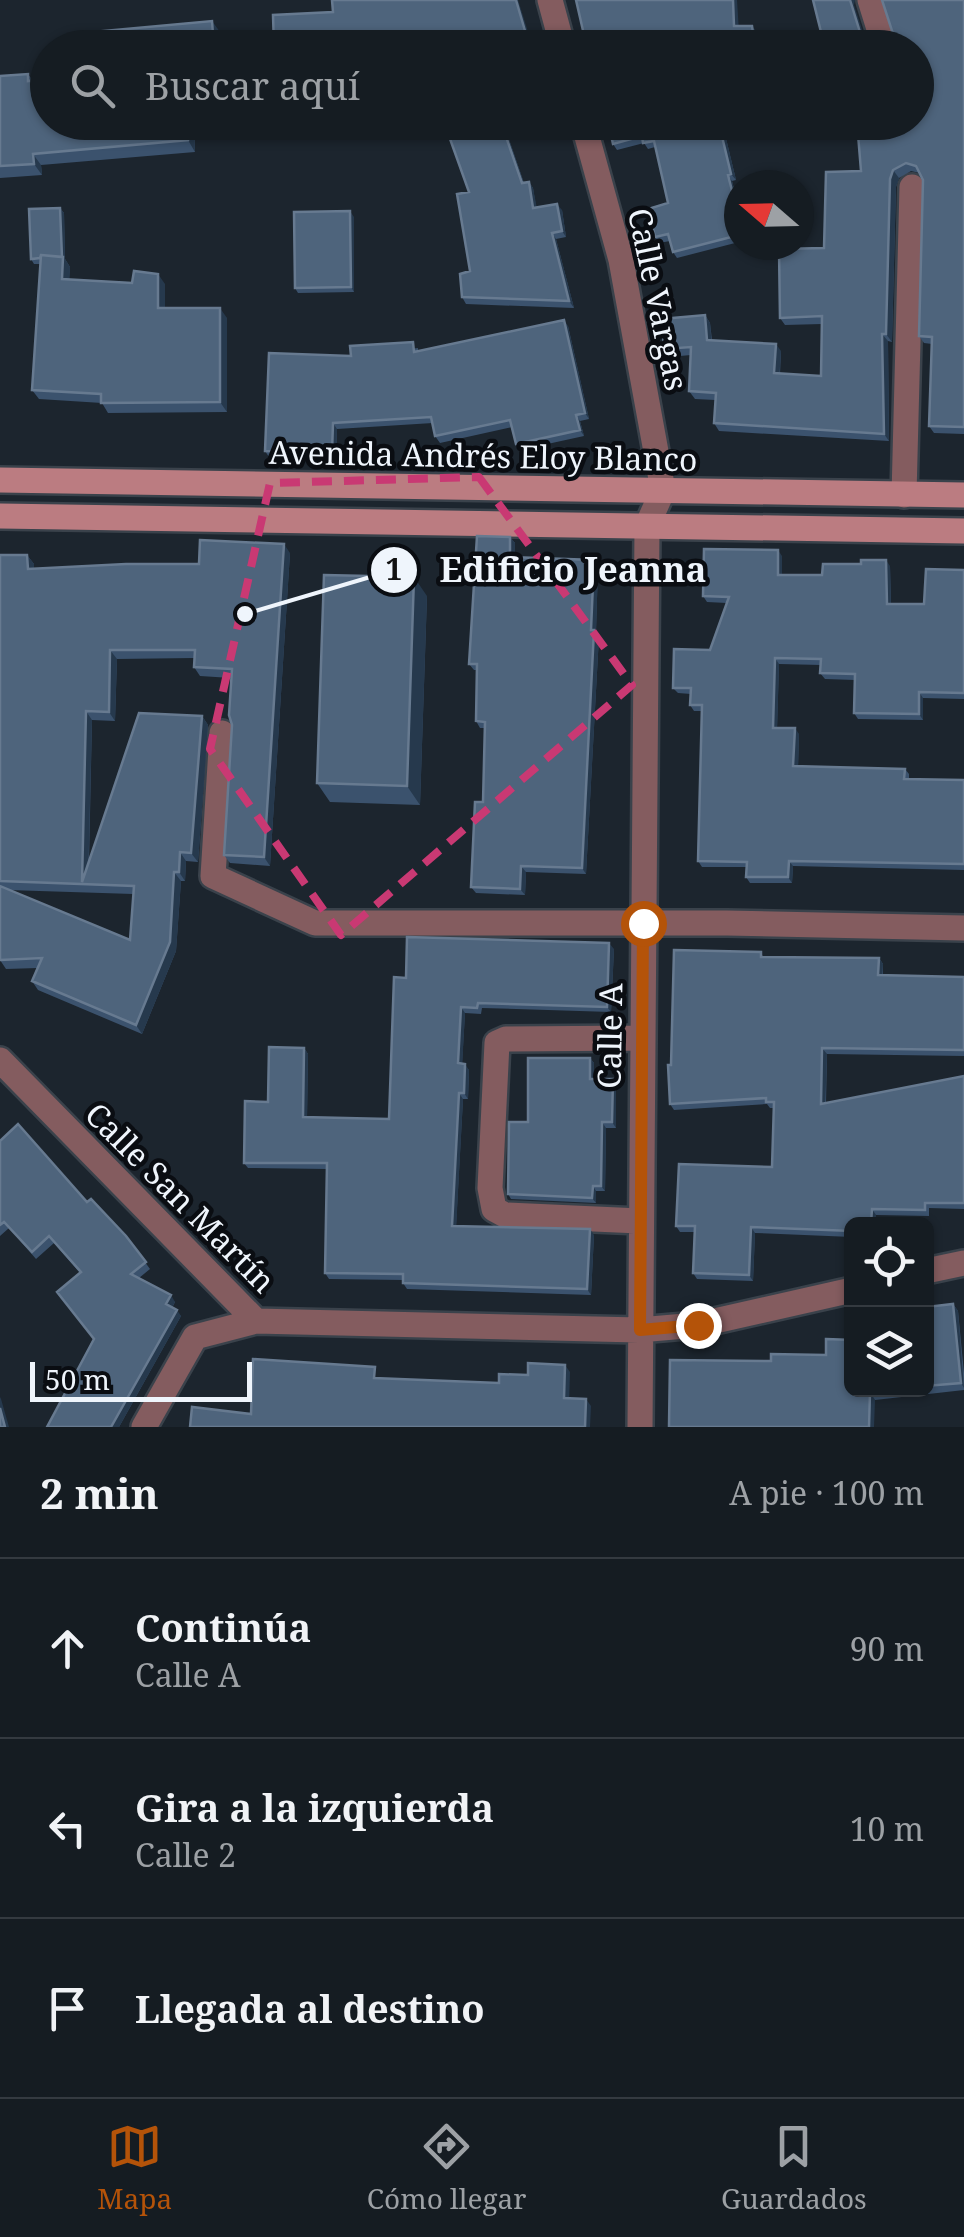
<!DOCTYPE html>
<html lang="es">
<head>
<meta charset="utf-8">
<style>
	body { margin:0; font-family:"Noto Serif",serif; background:#22292f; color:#f1f3f6 }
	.controls { position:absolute; right:30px; bottom:30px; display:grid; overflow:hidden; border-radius:15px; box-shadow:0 2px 8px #0004 }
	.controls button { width:90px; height:90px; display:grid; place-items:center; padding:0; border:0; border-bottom:2px solid #343a40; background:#151c22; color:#f1f3f6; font:50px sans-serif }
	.compass { position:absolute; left:724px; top:170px; width:90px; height:90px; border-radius:50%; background:#151c22; box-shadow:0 2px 8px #0004; rotate:290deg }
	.scale { position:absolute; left:30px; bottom:25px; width:222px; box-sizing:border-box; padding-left:10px; border:5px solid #eff5fc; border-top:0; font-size:28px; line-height:35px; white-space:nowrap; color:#eff5fc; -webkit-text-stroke:8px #0a0d12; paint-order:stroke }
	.stop { position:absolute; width:30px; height:30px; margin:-22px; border:8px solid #b45309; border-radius:50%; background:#fff }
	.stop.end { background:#b45309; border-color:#fff; box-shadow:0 2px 10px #0008 }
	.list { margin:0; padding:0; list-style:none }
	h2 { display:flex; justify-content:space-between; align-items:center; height:130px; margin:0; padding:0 40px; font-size:42px }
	h2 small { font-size:32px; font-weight:400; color:#9da1a5 }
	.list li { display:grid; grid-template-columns:65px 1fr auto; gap:30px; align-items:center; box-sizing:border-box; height:180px; padding:0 40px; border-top:2px solid #343a40 }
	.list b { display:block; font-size:38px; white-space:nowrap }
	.list p { margin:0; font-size:32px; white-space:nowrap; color:#9da1a5 }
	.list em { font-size:32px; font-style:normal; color:#9da1a5 }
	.icon { flex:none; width:55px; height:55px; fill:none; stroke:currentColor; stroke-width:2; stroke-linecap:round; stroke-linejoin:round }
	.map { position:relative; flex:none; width:964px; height:1427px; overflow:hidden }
	.search { position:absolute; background:#151c22; box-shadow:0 2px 8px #0004; left:30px; right:30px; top:30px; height:110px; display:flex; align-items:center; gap:25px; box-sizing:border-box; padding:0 35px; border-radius:55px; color:#9da1a5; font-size:38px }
	.sheet { height:670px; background:#151c22 }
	nav { display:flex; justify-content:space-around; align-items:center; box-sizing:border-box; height:140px; border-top:2px solid #343a40; background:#151c22; font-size:28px; color:#9da1a5 }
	nav a { display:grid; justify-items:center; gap:5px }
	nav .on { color:#b45309 }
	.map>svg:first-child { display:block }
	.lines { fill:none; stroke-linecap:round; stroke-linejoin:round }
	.street-casing { stroke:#3a424b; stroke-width:30 }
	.secondary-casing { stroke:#3a424b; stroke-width:30 }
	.street { stroke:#845c5f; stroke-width:25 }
	.secondary { stroke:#bb7c81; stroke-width:25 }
	.wall { fill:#3b526d; fill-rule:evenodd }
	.shaded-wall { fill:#26394d }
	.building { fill:#4e647c; stroke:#677a90; stroke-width:2.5 }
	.route { stroke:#b45309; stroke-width:12 }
	.marked { fill:none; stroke:#c93973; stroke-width:8; stroke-dasharray:20 12; stroke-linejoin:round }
	.labels { text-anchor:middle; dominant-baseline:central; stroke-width:9; stroke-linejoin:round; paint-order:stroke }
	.street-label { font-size:32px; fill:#eff5fc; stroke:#0a0d12 }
	.leader { fill:none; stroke:#eff5fc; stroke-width:4 }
	.callout-dot { fill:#eff5fc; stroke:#0a0d12; stroke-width:4 }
	.mark-label { font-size:30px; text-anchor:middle; font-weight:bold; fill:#111 }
	.callout-label { font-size:35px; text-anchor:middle; font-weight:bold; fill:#eff5fc; stroke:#0a0d12; stroke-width:9; stroke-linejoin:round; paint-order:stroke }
</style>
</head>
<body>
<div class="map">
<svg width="964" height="1427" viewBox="0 0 964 1427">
	<rect width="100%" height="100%" fill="#1c252e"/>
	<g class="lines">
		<g class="street-casing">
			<path id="street" d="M 550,0 L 563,48
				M 870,0 L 885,48
				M 583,122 L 621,260 L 663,490 L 647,526 L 640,1427
				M 904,495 L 912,187
				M 222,733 L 213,876 L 315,923 L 727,923 L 964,928
				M 0,1060 L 256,1321 L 639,1330 L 697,1325 L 852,1290
				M 640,1221 L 505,1215 L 494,1209 L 490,1188 L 497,1043 L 506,1039 L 642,1038
				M 926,1271 L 964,1263
				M 144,1427 L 195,1337 L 256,1321"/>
		</g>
		<g class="secondary-casing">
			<path id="secondary" d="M 0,480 L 964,495
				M 0,516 L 964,531"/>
		</g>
		<use href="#street" class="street"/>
		<use href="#secondary" class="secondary"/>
	</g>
	<path class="wall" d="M 964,0 L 964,434 L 934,433 L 929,426 L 932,344 L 924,343 L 919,336 L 923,180 L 920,173 L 911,171 L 899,178 L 896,187 L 892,342 L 888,341 L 889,441 L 719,431 L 714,423 L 715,400 L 695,399 L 689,391 L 691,355 L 669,357 L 664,349 L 705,315 L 710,323 L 712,340 L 781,351 L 780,374 L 821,376 L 822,324 L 785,325 L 780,318 L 824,248 L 861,171 Z
		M 28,74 L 33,81 L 48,122 L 211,122 L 194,124 L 195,152 L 41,165 L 42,175 L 0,178 L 0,76 Z
		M 440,122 L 503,122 L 524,183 L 529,182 L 533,188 L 536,207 L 562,210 L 566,237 L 556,239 L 574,308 L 466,304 L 462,297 L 470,271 L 469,192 L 445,125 L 442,126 Z
		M 608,122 L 744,122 L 745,125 L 724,130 L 736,180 L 732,181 L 739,208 L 739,242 L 677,258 L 673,252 L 670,241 L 659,243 L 655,237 L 668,203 L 655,147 L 648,149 L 644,143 L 617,150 L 613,144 Z
		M 60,208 L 64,213 L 65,259 L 70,267 L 69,279 L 165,284 L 165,308 L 227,318 L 227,412 L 108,413 L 102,403 L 39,399 L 32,390 L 40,264 L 34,264 L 31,259 Z
		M 354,217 L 354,292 L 298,293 L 295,288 Z
		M 568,326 L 589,419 L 580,421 L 584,436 L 520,450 L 516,444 L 512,427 L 440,443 L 435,436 L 433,423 L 337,429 L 336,459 L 269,457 L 265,451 L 351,356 L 418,348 L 418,351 Z
		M 510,537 L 515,543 L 514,557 L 598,566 L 596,632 L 599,636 L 586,874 L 526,872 L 525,895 L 476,893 L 471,887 L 483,802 L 485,728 L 480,728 L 476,721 L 477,670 L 474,670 L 469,664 Z
		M 290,553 L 270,866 L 230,863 L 224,855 L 232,725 L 231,678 L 200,676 L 194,667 L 194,658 L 117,659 L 115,721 L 92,720 L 89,862 L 202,716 L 208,725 L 198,862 L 186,861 L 185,881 L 181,881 L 176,951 L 142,1034 L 38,990 L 32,981 L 38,968 L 6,969 L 0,960 L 0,555 L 27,555 L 34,564 L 34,569 L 199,564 ZM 8,890 L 133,894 L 130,940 Z
		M 782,556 L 782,575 L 822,575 L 890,566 L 891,604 L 924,604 L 964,570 L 964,699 L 923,698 L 923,720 L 858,719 L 854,713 L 855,680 L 825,679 L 820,673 L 821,665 L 779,664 L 777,728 L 799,734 L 798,766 L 905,769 L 909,774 L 909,779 L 964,780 L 964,870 L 793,866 L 792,883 L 750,883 L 746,877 L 747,867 L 702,867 L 698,861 L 702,711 L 694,711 L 690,705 L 691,694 L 678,693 L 673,688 L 710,650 L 727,603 L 707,602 L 703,596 Z
		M 427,596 L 420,805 L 330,802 L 317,783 Z
		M 614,949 L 611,1012 L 482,1008 L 481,1014 L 465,1013 L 462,1064 L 469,1070 L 468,1099 L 463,1099 L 456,1226 L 594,1235 L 591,1295 L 407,1289 L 403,1283 L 403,1280 L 329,1279 L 325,1273 L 327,1169 L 248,1168 L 244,1163 L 268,1102 L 304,1048 L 308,1054 L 307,1117 L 389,1119 L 406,978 Z
		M 764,957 L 879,958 L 883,964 L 883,976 L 964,977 L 964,1056 L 827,1054 L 826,1103 L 964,1076 L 964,1209 L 929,1208 L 929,1216 L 876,1215 L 852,1224 L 852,1237 L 755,1233 L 753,1281 L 697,1279 L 693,1273 L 694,1232 L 680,1232 L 676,1226 L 772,1167 L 774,1108 L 770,1108 L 767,1104 L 674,1110 L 670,1104 L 671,1065 Z
		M 590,1058 L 594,1063 L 593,1079 L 613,1079 L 616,1084 L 616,1128 L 606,1128 L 605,1191 L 596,1191 L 596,1203 L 511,1199 L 508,1194 L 528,1122 Z
		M 0,1141 L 87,1202 L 126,1236 L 150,1269 L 139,1278 L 175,1302 L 172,1308 L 181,1316 L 119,1427 L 47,1427 L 93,1339 L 80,1273 L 54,1243 L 36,1259 L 9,1228 L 0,1236 Z
		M 953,1304 L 958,1311 L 964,1373 L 964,1390 L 875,1400 L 852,1390 L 926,1390 L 926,1307 Z"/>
	<path class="shaded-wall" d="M 516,0 L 518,0 L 533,48 L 530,48 Z
		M 733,0 L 737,0 L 739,32 L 734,26 Z
		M 850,0 L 855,0 L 854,5 L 868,48 L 864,45 Z
		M 212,21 L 220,32 L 221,48 L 214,48 Z
		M 752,26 L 757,32 L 759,48 L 755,48 Z
		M 187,122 L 194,124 L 195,152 L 188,140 Z
		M 501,122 L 503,122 L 526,189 L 522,183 Z
		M 719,124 L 724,130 L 736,180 L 731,174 Z
		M 33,154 L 41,165 L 42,175 L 34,164 Z
		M 893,170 L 899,178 L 896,187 L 892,342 L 886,334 L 890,179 Z
		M 728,175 L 732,181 L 739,208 L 739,218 Z
		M 529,182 L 533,188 L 538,214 L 533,208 Z
		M 557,204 L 562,210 L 566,237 L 562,231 Z
		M 60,208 L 64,213 L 65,259 L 70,267 L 69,289 L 62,279 Z
		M 350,211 L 354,217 L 354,292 L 351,287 Z
		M 552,233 L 556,239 L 574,308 L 569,301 Z
		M 158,274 L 165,284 L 165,318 L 158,308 Z
		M 220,308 L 227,318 L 227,412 L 220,402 Z
		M 705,315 L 710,323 L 712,348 L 707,340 Z
		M 564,320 L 568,326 L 589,419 L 585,413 Z
		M 882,334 L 888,341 L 889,441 L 884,434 Z
		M 776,344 L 781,351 L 779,381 L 774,373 Z
		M 576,415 L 580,421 L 584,436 L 580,430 Z
		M 333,423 L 337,429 L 336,459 L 332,453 Z
		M 510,537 L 515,543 L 514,564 L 510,557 Z
		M 284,544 L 290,553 L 270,866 L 264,857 Z
		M 778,550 L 782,556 L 782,580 L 778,575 Z
		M 27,555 L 34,564 L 34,578 L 28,569 Z
		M 594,560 L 598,566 L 596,632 L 599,636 L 586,874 L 582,868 Z
		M 886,560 L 890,566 L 891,610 L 887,604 Z
		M 414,577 L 427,596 L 420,805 L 407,786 Z
		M 110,650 L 117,659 L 115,721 L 109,712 Z
		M 775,658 L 779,664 L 777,733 L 773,728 Z
		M 919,692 L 923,698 L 923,720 L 919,714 Z
		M 86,711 L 92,720 L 88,884 L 82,882 Z
		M 202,716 L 208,725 L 198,862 L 191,853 Z
		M 795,728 L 799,734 L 798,772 L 793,766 Z
		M 180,852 L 186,861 L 185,881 L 179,872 Z
		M 789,861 L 793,866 L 792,883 L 788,877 Z
		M 521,866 L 526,872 L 525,895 L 520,889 Z
		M 174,872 L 181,881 L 176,951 L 142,1034 L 136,1025 Z
		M 609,943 L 614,949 L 611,1012 L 607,1007 Z
		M 879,958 L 883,964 L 882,981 L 878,975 Z
		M 461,1007 L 465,1013 L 462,1069 L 458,1063 Z
		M 304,1048 L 308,1054 L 307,1123 L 303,1117 Z
		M 822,1048 L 827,1054 L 825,1110 L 821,1104 Z
		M 590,1058 L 594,1063 L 593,1084 L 590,1079 Z
		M 465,1064 L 469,1070 L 468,1099 L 464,1093 Z
		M 613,1079 L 616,1084 L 616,1128 L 612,1122 Z
		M 459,1093 L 463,1099 L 456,1231 L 452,1226 Z
		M 602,1122 L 606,1128 L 605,1191 L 601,1186 Z
		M 593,1186 L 596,1191 L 596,1203 L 592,1198 Z
		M 872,1209 L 876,1215 L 876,1224 L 871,1224 Z
		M 751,1227 L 755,1233 L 753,1281 L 749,1275 Z
		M 590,1229 L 594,1235 L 591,1295 L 587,1289 Z
		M 171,1295 L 175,1302 L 170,1311 L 166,1304 Z
		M 953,1304 L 958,1311 L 964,1388 L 961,1383 Z
		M 177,1310 L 181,1316 L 119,1427 L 111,1427 Z
		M 565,1365 L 570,1372 L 569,1405 L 564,1398 Z
		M 870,1392 L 875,1400 L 874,1427 L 869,1427 Z
		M 0,1397 L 1,1399 L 9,1427 L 5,1427 L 0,1408 Z
		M 586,1399 L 591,1406 L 590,1427 L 585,1427 Z"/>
	<path class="building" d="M 332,0 L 516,0 L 530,48 L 274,48 L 273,15 L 333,12 Z
		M 576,0 L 733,0 L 734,26 L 752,26 L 755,48 L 587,48 Z
		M 813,0 L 850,0 L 864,45 L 867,48 L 825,48 Z
		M 882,0 L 964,0 L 964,427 L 929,426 L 932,337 L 919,336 L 923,180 L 916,166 L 906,163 L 893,170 L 890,179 L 886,334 L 882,334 L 884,434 L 714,423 L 716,393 L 689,391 L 691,347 L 664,349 L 662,319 L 705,315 L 707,340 L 776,344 L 774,373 L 821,376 L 822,316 L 780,318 L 779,249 L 824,248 L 826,172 L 861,171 L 857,122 L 916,122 L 916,48 L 893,48 L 896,43 Z
		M 212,21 L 214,48 L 73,48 L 72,34 Z
		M 28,74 L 28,81 L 48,79 L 48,122 L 187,122 L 188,140 L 33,154 L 34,164 L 0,166 L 0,76 Z
		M 444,122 L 501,122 L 522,183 L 529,182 L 533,208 L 557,204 L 562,231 L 552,233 L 569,301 L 462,297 L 460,274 L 470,271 L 457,194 L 469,192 Z
		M 608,122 L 727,122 L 719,124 L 731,174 L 728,175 L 739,218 L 739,235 L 673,252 L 668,234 L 655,237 L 648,209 L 668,203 L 654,141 L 643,143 L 642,136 L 613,144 Z
		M 60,208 L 62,257 L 41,255 L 40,258 L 31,259 L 29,209 Z
		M 350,211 L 351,287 L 295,288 L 294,212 Z
		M 41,255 L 63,257 L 62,279 L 132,283 L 134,271 L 158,274 L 158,308 L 220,308 L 220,402 L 101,403 L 101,394 L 32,390 Z
		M 564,320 L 585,413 L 576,415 L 580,430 L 516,444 L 510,420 L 435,436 L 431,417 L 333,423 L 332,453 L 265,451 L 269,353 L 351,356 L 350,346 L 413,342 L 414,352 Z
		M 477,536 L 510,537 L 510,557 L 594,560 L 591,630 L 594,630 L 582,868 L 521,866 L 520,889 L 471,887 L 475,802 L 483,802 L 485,722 L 476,721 L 477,664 L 469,664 Z
		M 200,540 L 284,544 L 264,857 L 224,855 L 232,725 L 229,715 L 232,669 L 194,667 L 195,650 L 110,650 L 109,712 L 86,711 L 82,882 L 139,713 L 202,716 L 191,853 L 180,852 L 179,872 L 174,872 L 170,942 L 136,1025 L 32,981 L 42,958 L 0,960 L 0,886 L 130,940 L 134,886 L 0,881 L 0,555 L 27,555 L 28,569 L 126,564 L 199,564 Z
		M 704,549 L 778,550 L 778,575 L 822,575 L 823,564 L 861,564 L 861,560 L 886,560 L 887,604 L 924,604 L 926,569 L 964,570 L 964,693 L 919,692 L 919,714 L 854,713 L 855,674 L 820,673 L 821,659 L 775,658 L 773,728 L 795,728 L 793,766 L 905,769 L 904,779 L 964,780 L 964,864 L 789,861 L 788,877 L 746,877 L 747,862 L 698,861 L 702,705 L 690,705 L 691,688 L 673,688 L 674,649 L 710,650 L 729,597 L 703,596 Z
		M 324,575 L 414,577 L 407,786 L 317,783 Z
		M 407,937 L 609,943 L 607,1007 L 478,1003 L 477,1008 L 461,1007 L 458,1063 L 465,1064 L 464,1093 L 459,1093 L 452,1226 L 590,1229 L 587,1289 L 403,1283 L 403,1274 L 325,1273 L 327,1163 L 244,1163 L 245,1101 L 268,1102 L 269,1047 L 304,1048 L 303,1117 L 389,1119 L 394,977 L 406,978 Z
		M 674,950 L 761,952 L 761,957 L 879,958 L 878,975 L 964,977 L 964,1050 L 822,1048 L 821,1104 L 964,1076 L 964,1203 L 925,1203 L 925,1210 L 872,1209 L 871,1224 L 852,1224 L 852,1231 L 751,1227 L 749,1275 L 693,1273 L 695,1226 L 676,1226 L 679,1164 L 772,1167 L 774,1102 L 766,1102 L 766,1098 L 670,1104 L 668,1065 L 671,1065 Z
		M 528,1058 L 590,1058 L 590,1079 L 613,1079 L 612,1122 L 602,1122 L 601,1186 L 593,1186 L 592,1198 L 508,1194 L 509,1122 L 528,1122 Z
		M 18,1124 L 87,1202 L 91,1199 L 126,1236 L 146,1262 L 131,1274 L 171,1295 L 166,1304 L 177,1310 L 111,1427 L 47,1427 L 94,1339 L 57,1292 L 81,1272 L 49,1236 L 32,1252 L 4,1222 L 0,1225 L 0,1141 Z
		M 953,1304 L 961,1383 L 926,1386 L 926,1307 Z
		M 826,1339 L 852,1340 L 852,1390 L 897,1390 L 870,1392 L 869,1427 L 669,1427 L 670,1360 L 771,1361 L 771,1354 L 826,1355 Z
		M 253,1359 L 375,1367 L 374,1378 L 499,1383 L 499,1374 L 528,1375 L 528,1363 L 565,1365 L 564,1398 L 586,1399 L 585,1427 L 190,1427 L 192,1407 L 251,1414 Z
		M 0,1408 L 5,1427 L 0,1427 Z"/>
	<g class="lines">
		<path class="route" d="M 643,923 L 640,1330 L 698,1325"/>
	</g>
	<path class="marked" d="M 479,477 L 632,685 L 341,935 L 210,749 L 270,483 Z"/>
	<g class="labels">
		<g class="street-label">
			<text transform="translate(659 299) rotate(78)">Calle Vargas</text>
			<text transform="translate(483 455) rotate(1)">Avenida Andrés Eloy Blanco</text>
			<text transform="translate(609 1036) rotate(-89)">Calle A</text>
			<text transform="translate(181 1197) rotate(45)">Calle San Martín</text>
		</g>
	</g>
	<path class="leader" d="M245 614L394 570"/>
	<g class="callout-dot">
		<circle cx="245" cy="614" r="10"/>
		<circle cx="394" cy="570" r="25"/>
	</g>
	<g class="mark-label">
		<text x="394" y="580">1</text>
	</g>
	<g class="callout-label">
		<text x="573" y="582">Edificio Jeanna</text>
	</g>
</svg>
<div class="controls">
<button><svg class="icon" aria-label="locate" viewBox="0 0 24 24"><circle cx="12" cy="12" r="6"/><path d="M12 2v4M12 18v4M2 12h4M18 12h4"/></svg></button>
<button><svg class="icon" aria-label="layers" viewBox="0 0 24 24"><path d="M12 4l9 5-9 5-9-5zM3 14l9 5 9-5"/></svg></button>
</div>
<svg class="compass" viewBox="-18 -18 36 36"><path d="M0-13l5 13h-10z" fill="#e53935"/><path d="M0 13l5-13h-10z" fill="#9da1a5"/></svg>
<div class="scale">50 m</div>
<div class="stop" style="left:643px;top:923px"></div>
<div class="stop end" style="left:698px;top:1325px"></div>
<div class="search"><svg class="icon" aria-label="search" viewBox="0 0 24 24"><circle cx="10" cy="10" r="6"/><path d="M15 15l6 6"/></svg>Buscar aquí</div>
</div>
<section class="sheet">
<h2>2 min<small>A pie · 100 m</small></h2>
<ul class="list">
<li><svg class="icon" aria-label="ahead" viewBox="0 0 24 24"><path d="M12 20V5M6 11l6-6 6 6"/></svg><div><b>Continúa</b><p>Calle A</p></div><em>90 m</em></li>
<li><svg class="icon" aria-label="left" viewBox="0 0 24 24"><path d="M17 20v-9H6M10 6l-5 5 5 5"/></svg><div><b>Gira a la izquierda</b><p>Calle 2</p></div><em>10 m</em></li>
<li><svg class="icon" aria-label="arrive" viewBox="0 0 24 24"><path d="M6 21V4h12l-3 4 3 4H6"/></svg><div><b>Llegada al destino</b></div></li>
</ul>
</section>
<nav>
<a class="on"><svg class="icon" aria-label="map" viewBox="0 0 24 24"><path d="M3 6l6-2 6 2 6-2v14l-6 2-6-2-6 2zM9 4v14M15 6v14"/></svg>Mapa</a>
<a><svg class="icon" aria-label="directions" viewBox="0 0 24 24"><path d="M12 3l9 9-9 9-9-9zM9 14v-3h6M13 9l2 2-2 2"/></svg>Cómo llegar</a>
<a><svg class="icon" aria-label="saved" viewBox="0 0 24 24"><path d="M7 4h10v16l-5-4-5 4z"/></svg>Guardados</a>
</nav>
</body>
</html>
